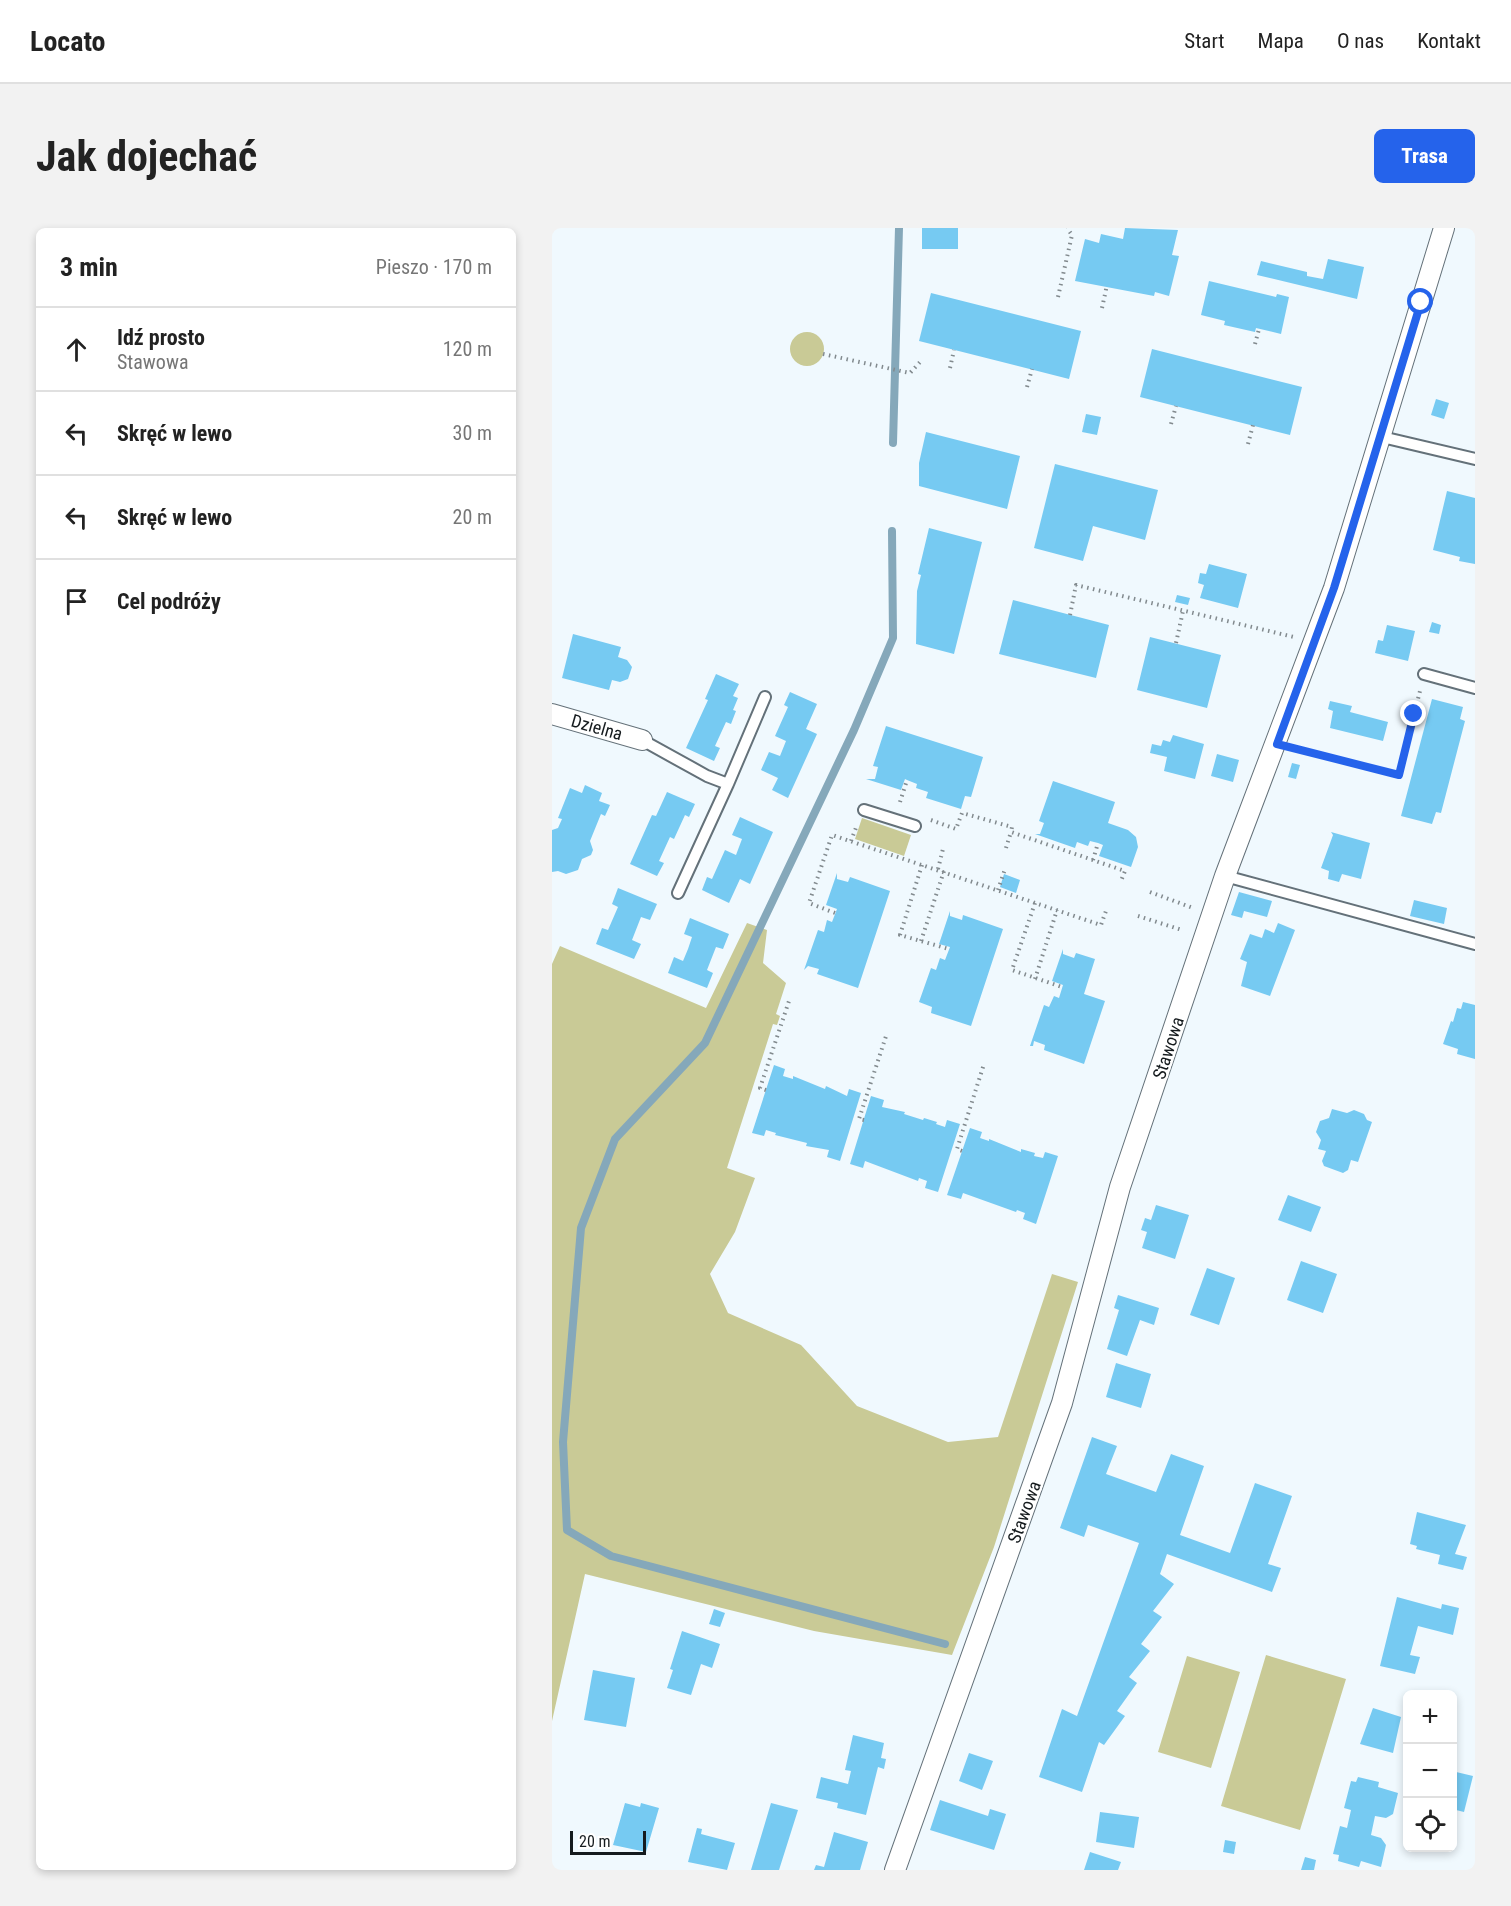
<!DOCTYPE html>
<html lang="pl">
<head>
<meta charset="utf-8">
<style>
	body { margin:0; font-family:"Roboto Condensed",sans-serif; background:#f2f2f2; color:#222 }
	.controls { position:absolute; right:18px; bottom:18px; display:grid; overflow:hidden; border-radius:9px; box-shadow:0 3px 9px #0003 }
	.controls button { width:54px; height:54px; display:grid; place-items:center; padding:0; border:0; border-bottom:2px solid #e0e0e0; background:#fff; color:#222; font:30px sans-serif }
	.scale { position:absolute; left:18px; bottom:15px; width:76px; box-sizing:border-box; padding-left:6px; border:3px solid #151b1e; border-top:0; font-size:16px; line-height:21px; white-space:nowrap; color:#151b1e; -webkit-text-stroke:4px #fff; paint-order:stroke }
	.stop { position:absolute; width:18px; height:18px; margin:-14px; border:4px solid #2563eb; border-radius:50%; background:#fff }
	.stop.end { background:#2563eb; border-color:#fff; box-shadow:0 2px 6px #0008 }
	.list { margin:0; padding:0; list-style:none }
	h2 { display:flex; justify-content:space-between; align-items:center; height:78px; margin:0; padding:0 24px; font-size:26px }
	h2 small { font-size:20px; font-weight:400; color:#767676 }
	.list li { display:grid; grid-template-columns:39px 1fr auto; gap:18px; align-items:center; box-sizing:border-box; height:84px; padding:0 24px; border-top:2px solid #e0e0e0 }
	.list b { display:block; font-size:22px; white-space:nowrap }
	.list p { margin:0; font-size:20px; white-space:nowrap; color:#767676 }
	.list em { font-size:20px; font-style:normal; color:#767676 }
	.icon { flex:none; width:33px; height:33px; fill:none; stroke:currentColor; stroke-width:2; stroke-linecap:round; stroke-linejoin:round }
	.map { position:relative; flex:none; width:923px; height:1642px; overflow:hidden; border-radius:9px }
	header { display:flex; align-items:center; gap:36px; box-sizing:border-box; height:84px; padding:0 30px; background:#fff; border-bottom:2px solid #e0e0e0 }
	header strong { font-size:28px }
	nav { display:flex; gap:33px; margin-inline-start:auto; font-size:21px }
	.intro { display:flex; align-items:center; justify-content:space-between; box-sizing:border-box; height:144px; padding:0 36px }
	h1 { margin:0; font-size:42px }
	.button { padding:15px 27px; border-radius:9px; background:#2563eb; color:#fff; font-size:21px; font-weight:700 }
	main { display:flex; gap:36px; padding:0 36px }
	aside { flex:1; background:#fff; border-radius:9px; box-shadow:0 3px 9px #0003 }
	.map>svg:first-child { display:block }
	.green { fill:#c9ca96 }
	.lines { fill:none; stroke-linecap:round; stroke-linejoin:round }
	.stream { stroke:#85a8ba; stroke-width:8 }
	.building { fill:#76caf2 }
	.lane-casing { stroke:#647179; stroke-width:14 }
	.street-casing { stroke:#647179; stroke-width:22 }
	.path { stroke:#828a8e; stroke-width:4; stroke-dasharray:1.5 4.5; stroke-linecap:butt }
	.lane { stroke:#fff; stroke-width:10 }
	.street { stroke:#fff; stroke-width:20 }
	.route { stroke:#2563eb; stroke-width:8 }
	.labels { text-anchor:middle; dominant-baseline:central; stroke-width:4.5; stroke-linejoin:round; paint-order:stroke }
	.street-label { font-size:18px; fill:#151b1e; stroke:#fff }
</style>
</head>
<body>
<header>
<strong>Locato</strong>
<nav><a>Start</a><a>Mapa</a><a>O nas</a><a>Kontakt</a></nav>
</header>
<div class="intro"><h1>Jak dojechać</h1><a class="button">Trasa</a></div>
<main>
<aside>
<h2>3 min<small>Pieszo · 170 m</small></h2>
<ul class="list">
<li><svg class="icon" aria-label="ahead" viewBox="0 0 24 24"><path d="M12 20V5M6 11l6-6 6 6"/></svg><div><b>Idź prosto</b><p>Stawowa</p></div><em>120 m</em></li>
<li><svg class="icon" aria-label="left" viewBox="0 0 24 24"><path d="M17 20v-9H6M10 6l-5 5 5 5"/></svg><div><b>Skręć w lewo</b></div><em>30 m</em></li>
<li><svg class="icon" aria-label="left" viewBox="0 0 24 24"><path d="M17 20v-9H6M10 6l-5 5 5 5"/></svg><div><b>Skręć w lewo</b></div><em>20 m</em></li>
<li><svg class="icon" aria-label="arrive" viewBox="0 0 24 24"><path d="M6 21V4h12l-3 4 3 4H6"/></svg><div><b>Cel podróży</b></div></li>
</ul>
</aside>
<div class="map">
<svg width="923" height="1642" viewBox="0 0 923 1642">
	<rect width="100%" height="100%" fill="#f0f9fe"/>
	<path class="green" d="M238 121a17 17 0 1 1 34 0a17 17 0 1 1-34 0Z
		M 310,590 L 359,607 L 352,628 L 303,611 Z
		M 195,695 L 215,702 L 211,735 L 234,755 L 224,786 L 228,788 L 225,797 L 221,796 L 175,940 L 203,950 L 183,1004 L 158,1046 L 176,1085 L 249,1117 L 305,1178 L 396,1214 L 446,1209 L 500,1046 L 526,1054 L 442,1319 L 400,1427 L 262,1403 L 33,1346 L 0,1493 L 0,736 L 8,718 L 154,780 Z
		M 714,1427 L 794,1451 L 748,1602 L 669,1578 Z
		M 635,1428 L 688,1444 L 659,1540 L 606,1524 Z"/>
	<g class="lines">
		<path class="stream" d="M 341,215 L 347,0
			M 340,303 L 341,410 L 302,502 L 153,815 L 63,911 L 29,1000 L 11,1214 L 15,1302 L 59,1328 L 393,1416"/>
	</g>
	<path class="building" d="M 370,0 L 406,0 L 406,21 L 370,21 Z
		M 573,0 L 626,2 L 620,27 L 627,28 L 617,68 L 603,64 L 602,68 L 523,53 L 533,11 L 547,15 L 549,6 L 571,11 Z
		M 776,31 L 812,39 L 805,71 L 705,47 L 709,33 L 755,44 L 755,48 L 771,51 Z
		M 657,53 L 724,69 L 725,66 L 737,69 L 729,106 L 704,100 L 703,104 L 672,97 L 673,93 L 649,87 Z
		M 379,65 L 529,103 L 517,151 L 367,113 Z
		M 600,121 L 750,159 L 738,207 L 588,169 Z
		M 884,171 L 897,175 L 892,191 L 879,187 Z
		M 534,186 L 549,189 L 545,207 L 530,204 Z
		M 374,204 L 468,228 L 455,281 L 367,258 L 367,235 Z
		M 503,236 L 606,262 L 593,312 L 541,298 L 531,333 L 482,320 Z
		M 895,263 L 923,270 L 923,336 L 907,333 L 908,329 L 881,322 Z
		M 377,300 L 430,314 L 402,426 L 364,416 L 365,363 L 369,347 L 366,346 Z
		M 657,336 L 695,346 L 686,380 L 648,370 L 652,357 L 646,355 L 648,345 L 654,346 Z
		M 625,367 L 638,370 L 636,377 L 623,374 Z
		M 461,372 L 557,397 L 544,450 L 447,426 Z
		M 880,394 L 889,397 L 887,406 L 877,404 Z
		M 835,397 L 863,403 L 856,433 L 823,425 L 826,412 L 831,413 Z
		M 21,406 L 69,419 L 66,429 L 75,432 L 80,439 L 76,451 L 68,454 L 60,452 L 57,462 L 10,450 Z
		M 598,409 L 669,427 L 655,480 L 585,462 Z
		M 164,446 L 187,456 L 181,468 L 186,470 L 181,482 L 184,483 L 179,496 L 174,494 L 163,518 L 168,520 L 162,533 L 134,520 L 156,472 L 153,471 Z
		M 238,464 L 265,476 L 254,501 L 265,506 L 236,570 L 220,562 L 226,550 L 209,542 L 217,524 L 228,528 L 234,513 L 223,508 L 236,479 L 232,477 Z
		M 880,471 L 911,479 L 908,491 L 913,493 L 889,585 L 884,584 L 880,596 L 849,588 Z
		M 778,473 L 800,478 L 798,484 L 836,494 L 831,513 L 778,500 L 781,483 L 776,481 Z
		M 334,498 L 431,529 L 419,569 L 413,568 L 409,581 L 374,570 L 376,564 L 364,560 L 365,556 L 355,552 L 353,551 L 349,562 L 314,551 L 323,551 L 326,539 L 321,538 Z
		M 621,507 L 652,516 L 643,551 L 612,543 L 615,529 L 598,525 L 600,516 L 609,518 L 611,512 L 618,514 Z
		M 665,526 L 687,532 L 681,554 L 659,548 Z
		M 740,535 L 748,537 L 744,551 L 736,549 Z
		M 501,553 L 563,574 L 556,595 L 576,602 L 584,609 L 586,619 L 579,639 L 547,628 L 551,617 L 546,615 L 538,613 L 536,618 L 525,614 L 523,620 L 483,606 L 488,606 L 492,595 L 487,593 Z
		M 33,557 L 50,565 L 47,573 L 58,577 L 53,588 L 49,586 L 38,613 L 41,622 L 39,627 L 30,631 L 26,642 L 14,646 L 6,643 L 0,644 L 0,602 L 6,600 L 10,591 L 6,590 L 18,560 L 30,565 Z
		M 115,564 L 143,576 L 137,589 L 133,587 L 122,611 L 118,609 L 107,633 L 112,635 L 105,648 L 78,636 L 100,587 L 104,588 Z
		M 188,589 L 221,604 L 198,656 L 188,651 L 177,675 L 150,662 L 155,649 L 160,651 L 173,622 L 184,627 L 190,611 L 180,607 Z
		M 779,604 L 818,615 L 809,651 L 790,646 L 787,654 L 776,651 L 777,643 L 769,640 L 781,607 Z
		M 285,645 L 285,651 L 296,654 L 298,649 L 338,663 L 306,760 L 265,746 L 267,741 L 256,738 L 252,742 L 266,702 L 272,704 L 275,692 L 280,694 L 285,681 L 274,677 Z
		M 452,646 L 468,652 L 464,665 L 448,659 Z
		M 66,660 L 105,676 L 98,692 L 89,689 L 80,712 L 89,716 L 82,731 L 44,716 L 50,700 L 56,702 L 66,679 L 60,676 Z
		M 687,664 L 720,673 L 715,689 L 692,683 L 690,690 L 679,687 Z
		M 862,672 L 895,680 L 892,696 L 858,688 Z
		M 398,683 L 398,688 L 410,692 L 411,687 L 451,701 L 419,798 L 379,785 L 380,779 L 367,774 L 379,740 L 384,742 L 388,730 L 393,732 L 398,719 L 387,716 Z
		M 138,690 L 177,706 L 171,721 L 164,719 L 155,742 L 161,745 L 155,760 L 116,745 L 122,729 L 131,733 L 136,721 L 140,709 L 132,706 Z
		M 726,695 L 743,702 L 718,768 L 689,758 L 695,734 L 688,731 L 698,706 L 710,710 L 713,701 L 722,705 Z
		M 511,721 L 511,726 L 522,730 L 524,725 L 543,731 L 532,766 L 553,773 L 532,836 L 492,822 L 493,817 L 482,813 L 481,818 L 478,818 L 492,777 L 497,779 L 502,768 L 507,770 L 511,757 L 500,753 Z
		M 911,774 L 923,777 L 923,831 L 905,826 L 906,821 L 891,816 L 899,793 L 901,794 L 905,780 L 909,781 Z
		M 222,837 L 233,841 L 231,848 L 241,851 L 241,848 L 273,861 L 274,858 L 295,868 L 297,861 L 309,865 L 288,933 L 275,929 L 277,922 L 254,918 L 255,915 L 223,907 L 224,905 L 214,902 L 212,908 L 200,905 Z
		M 319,868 L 332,872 L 330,879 L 353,884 L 352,886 L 371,892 L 372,890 L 385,894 L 384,896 L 393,899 L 395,892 L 408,896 L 386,964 L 373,960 L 375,953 L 367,950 L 366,953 L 313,933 L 311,940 L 298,936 Z
		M 780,881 L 795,885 L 802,882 L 812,886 L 815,892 L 820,894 L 806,934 L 799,932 L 796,942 L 791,945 L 772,938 L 770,933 L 774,923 L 766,921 L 769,912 L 764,904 L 768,893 L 777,890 Z
		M 418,900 L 430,904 L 428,910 L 437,913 L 437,911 L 469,924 L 469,921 L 483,925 L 482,928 L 491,930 L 493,924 L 506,928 L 484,996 L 471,991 L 473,985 L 465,982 L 464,984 L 411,965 L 409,971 L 395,967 Z
		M 736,967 L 769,979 L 759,1004 L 726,992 Z
		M 604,977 L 637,987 L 623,1031 L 590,1020 L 595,1004 L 589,1002 L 593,990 L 599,992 Z
		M 749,1033 L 785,1046 L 771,1085 L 735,1072 Z
		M 655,1040 L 683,1050 L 667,1097 L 638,1087 Z
		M 566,1067 L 607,1080 L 602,1097 L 588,1092 L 575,1128 L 555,1121 L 567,1082 L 562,1080 Z
		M 564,1135 L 599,1146 L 589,1180 L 554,1169 Z
		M 540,1209 L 565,1218 L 554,1246 L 604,1264 L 619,1226 L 652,1238 L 628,1307 L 678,1325 L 703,1255 L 740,1268 L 716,1336 L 729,1340 L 720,1364 L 615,1326 L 608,1346 L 622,1356 L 601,1383 L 610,1389 L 589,1416 L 598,1423 L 577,1449 L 585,1455 L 565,1483 L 573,1488 L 552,1517 L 547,1514 L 530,1564 L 487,1549 L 510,1481 L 525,1488 L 587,1315 L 536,1297 L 532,1309 L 508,1300 Z
		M 865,1284 L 914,1297 L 903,1326 L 915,1329 L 911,1342 L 886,1336 L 888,1327 L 864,1321 L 865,1318 L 858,1316 Z
		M 845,1369 L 889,1381 L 890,1376 L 907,1380 L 901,1407 L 866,1398 L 858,1427 L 868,1429 L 863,1446 L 828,1438 Z
		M 162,1381 L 173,1385 L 168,1399 L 157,1396 Z
		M 130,1403 L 168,1416 L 160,1440 L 149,1436 L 139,1467 L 115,1460 L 121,1442 L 118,1441 Z
		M 41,1442 L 83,1450 L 74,1499 L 32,1492 Z
		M 821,1480 L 849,1489 L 841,1525 L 808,1516 Z
		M 301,1507 L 332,1515 L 329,1530 L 334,1531 L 332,1541 L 326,1539 L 314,1587 L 285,1580 L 286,1575 L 264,1570 L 269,1549 L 296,1556 L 299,1543 L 293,1542 Z
		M 417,1525 L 441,1533 L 430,1562 L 407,1553 Z
		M 900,1543 L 921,1548 L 912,1584 L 900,1581 Z
		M 806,1549 L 827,1554 L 826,1559 L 846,1565 L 841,1586 L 834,1590 L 823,1588 L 819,1607 L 829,1610 L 834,1617 L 829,1639 L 809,1633 L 807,1639 L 786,1633 L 787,1627 L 781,1626 L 788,1598 L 795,1600 L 799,1582 L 792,1580 L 799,1553 L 804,1554 Z
		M 388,1572 L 436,1588 L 438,1581 L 454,1586 L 442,1622 L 378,1602 Z
		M 73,1575 L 88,1579 L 89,1575 L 107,1580 L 94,1624 L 61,1617 Z
		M 219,1575 L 246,1582 L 227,1642 L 199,1642 Z
		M 548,1584 L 587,1589 L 582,1620 L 544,1614 Z
		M 145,1600 L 150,1601 L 149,1606 L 183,1615 L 175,1642 L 136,1634 Z
		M 282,1604 L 316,1614 L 308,1642 L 262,1642 L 264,1637 L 272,1639 Z
		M 673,1612 L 684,1614 L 682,1626 L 671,1624 Z
		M 538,1624 L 569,1634 L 566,1642 L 532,1642 Z
		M 753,1629 L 764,1632 L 762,1642 L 749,1642 Z"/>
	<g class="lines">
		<g class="lane-casing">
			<path id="lane" d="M 830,209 L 923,231
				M 872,446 L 923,460
				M 90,512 L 155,548 L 176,556 L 213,469
				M 312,582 L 363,598
				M 673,648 L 923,716
				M 126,665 L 176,556"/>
		</g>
		<g class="street-casing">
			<path id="street" d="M 0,486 L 90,512
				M 343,1642 L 510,1175 L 568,959 L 673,648 L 782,360 L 892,0"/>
		</g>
		<path class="path" d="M 506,69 L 520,7 L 515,0
			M 550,80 L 555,57
			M 703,116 L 707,101
			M 271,126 L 358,145 L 369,133
			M 398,140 L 402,122
			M 475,159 L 480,141
			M 619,196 L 624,178
			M 696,216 L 701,197
			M 518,387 L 524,357 L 742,409
			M 624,415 L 631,383
			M 743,521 L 847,547 L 868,463
			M 348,574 L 355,552
			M 379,592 L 404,601 L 410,585 L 460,599 L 459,604 L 573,643 L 569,653
			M 299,613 L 305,597
			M 454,620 L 459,604
			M 541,632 L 546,615
			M 370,637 L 348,707 L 397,721
			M 386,641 L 391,621
			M 446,662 L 453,641
			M 598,664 L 641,680
			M 483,675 L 460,742 L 510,759
			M 283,685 L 257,675 L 280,607 L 549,697 L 555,680
			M 586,688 L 630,702
			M 369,713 L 392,643
			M 483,751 L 505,682
			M 214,862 L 208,860 L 238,770
			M 312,892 L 307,891 L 335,805
			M 410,923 L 405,921 L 432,836"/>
		<use href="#lane" class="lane"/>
		<use href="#street" class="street"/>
	</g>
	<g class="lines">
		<path class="route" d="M 862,486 L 847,547 L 725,516 L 782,360 L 869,74"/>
	</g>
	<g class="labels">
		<g class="street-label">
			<text transform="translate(45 499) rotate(16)">Dzielna</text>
			<text transform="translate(616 820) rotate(-72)">Stawowa</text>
			<text transform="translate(472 1284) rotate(-70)">Stawowa</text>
		</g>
	</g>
</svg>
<div class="controls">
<button>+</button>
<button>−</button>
<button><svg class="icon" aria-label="locate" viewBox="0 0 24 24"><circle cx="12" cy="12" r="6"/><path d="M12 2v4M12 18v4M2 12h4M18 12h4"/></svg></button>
</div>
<div class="scale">20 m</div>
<div class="stop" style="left:869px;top:74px"></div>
<div class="stop end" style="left:862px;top:486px"></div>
</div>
</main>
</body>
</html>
